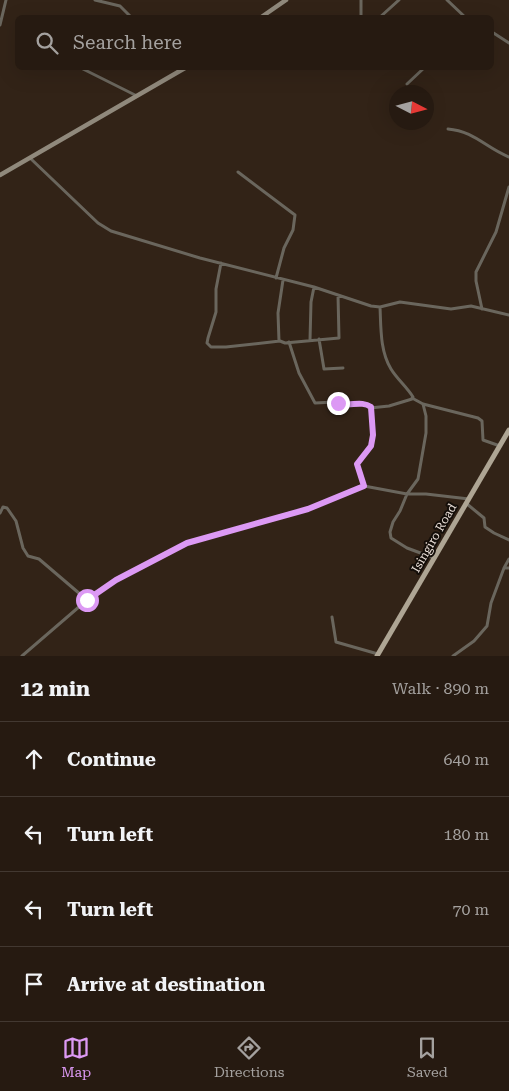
<!DOCTYPE html>
<html lang="en">
<head>
<meta charset="utf-8">
<style>
	body { margin:0; font-family:"Roboto Serif",serif; background:#32271f; color:#f1f3f6 }
	.compass { position:absolute; left:389px; top:85px; width:45px; height:45px; border-radius:50%; background:#261a11; box-shadow:0 5px 20px #0002; rotate:96deg }
	.stop { position:absolute; width:15px; height:15px; margin:-11px; border:4px solid #dc99f4; border-radius:50%; background:#fff }
	.stop.end { background:#dc99f4; border-color:#fff; box-shadow:0 1px 5px #0008 }
	.list { margin:0; padding:0; list-style:none }
	h2 { display:flex; justify-content:space-between; align-items:center; height:65px; margin:0; padding:0 20px; font-size:21px }
	h2 small { font-size:16px; font-weight:400; color:#a4a19f }
	.list li { display:grid; grid-template-columns:32px 1fr auto; gap:15px; align-items:center; box-sizing:border-box; height:75px; padding:0 20px; border-top:1px solid #423831 }
	.list b { display:block; font-size:19px; white-space:nowrap }
	.list em { font-size:16px; font-style:normal; color:#a4a19f }
	.icon { flex:none; width:28px; height:28px; fill:none; stroke:currentColor; stroke-width:2; stroke-linecap:round; stroke-linejoin:round }
	.map { position:relative; flex:none; width:509px; height:656px; overflow:hidden }
	.search { position:absolute; background:#261a11; box-shadow:0 5px 20px #0002; left:15px; right:15px; top:15px; height:55px; display:flex; align-items:center; gap:12px; box-sizing:border-box; padding:0 18px; border-radius:8px; color:#a4a19f; font-size:19px }
	.sheet { height:365px; background:#261a11 }
	nav { display:flex; justify-content:space-around; align-items:center; box-sizing:border-box; height:70px; border-top:1px solid #423831; background:#261a11; font-size:14px; color:#a4a19f }
	nav a { display:grid; justify-items:center; gap:2px }
	nav .on { color:#dc99f4 }
	.map>svg:first-child { display:block }
	.lines { fill:none; stroke-linecap:round; stroke-linejoin:round }
	.street { stroke:#6a665d; stroke-width:3 }
	.secondary { stroke:#90897c; stroke-width:4.5 }
	.primary { stroke:#aea594; stroke-width:5 }
	.route { stroke:#dc99f4; stroke-width:6 }
	.labels { text-anchor:middle; dominant-baseline:central; stroke-width:4; stroke-linejoin:round; paint-order:stroke }
	.street-label { font-size:12px; fill:#eadfd8; stroke:#140e09 }
</style>
</head>
<body>
<div class="map">
<svg width="509" height="656" viewBox="0 0 509 656">
	<rect width="100%" height="100%" fill="#322317"/>
	<g class="lines">
		<path class="street" d="M 95,0 L 120,6 L 132,18
			M 447,0 L 466,18
			M 361,18 L 361,0
			M 379,18 L 399,0
			M 0,25 L 6,0
			M 492,32 L 509,43
			M 81,68 L 137,96
			M 407,84 L 424,68
			M 448,129 C 474,131 486,148 509,157
			M 30,158 L 98,223 L 111,231 L 200,258 L 314,287 L 371,306 L 380,307 L 400,302 L 451,309 L 471,306 L 509,315
			M 238,172 L 295,215 L 293,230 L 284,248 L 276,278
			M 221,263 L 216,289 L 216,312 L 208,338 L 207,343 L 211,347 L 226,347 L 280,341 L 285,343 L 339,338 L 338,295
			M 482,309 L 476,281 L 476,272 L 496,232 L 509,187
			M 319,339 L 324,369 L 343,368
			M 310,340 L 311,302 L 314,287
			M 279,341 L 278,313 L 283,280
			M 289,342 L 299,373 L 315,403 L 335,402 L 346,405 L 363,403 L 371,407
			M 412,398 L 423,404 L 478,418 L 482,421 L 483,440 L 500,446
			M 423,404 L 426,416 L 426,433 L 418,479 L 407,494 L 400,511 L 393,522 L 390,532 L 391,538 L 407,548 L 434,558
			M 364,486 L 357,464 L 371,446 L 373,435 L 370,408 L 389,406 L 412,399 L 413,397 C 407,387 397,379 391,369 C 380,351 381,328 380,307
			M 467,504 L 484,518 L 485,527 L 494,533 L 509,540
			M 0,513 L 3,507 L 7,508 L 16,521 L 23,548 L 28,556 L 39,559 L 87,600
			M 504,568 L 509,559
			M 332,617 L 336,642 L 378,654
			M 22,656 L 87,600 L 116,579 L 187,543 L 308,509 L 364,486 L 407,494 L 426,494 L 469,499
			M 453,656 L 474,641 L 487,626 L 491,603 L 504,568 L 509,568"/>
		<path class="secondary" d="M 260,18 L 286,0
			M 0,175 L 185,68"/>
		<path class="primary" d="M 377,656 L 509,430"/>
	</g>
	<g class="lines">
		<path class="route" d="M 87,600 L 116,580 L 187,543 L 308,509 L 364,486 L 357,464 L 371,446 L 373,435 L 371,407 C 361,400 350,407 338,403"/>
	</g>
	<g class="labels">
		<g class="street-label">
			<text transform="translate(434 538) rotate(-60)">Isingiro Road</text>
		</g>
	</g>
</svg>
<svg class="compass" viewBox="-18 -18 36 36"><path d="M0-13l5 13h-10z" fill="#e53935"/><path d="M0 13l5-13h-10z" fill="#a4a19f"/></svg>
<div class="stop" style="left:87px;top:600px"></div>
<div class="stop end" style="left:338px;top:403px"></div>
<div class="search"><svg class="icon" aria-label="search" viewBox="0 0 24 24"><circle cx="10" cy="10" r="6"/><path d="M15 15l6 6"/></svg>Search here</div>
</div>
<section class="sheet">
<h2>12 min<small>Walk · 890 m</small></h2>
<ul class="list">
<li><svg class="icon" aria-label="ahead" viewBox="0 0 24 24"><path d="M12 20V5M6 11l6-6 6 6"/></svg><div><b>Continue</b></div><em>640 m</em></li>
<li><svg class="icon" aria-label="left" viewBox="0 0 24 24"><path d="M17 20v-9H6M10 6l-5 5 5 5"/></svg><div><b>Turn left</b></div><em>180 m</em></li>
<li><svg class="icon" aria-label="left" viewBox="0 0 24 24"><path d="M17 20v-9H6M10 6l-5 5 5 5"/></svg><div><b>Turn left</b></div><em>70 m</em></li>
<li><svg class="icon" aria-label="arrive" viewBox="0 0 24 24"><path d="M6 21V4h12l-3 4 3 4H6"/></svg><div><b>Arrive at destination</b></div></li>
</ul>
</section>
<nav>
<a class="on"><svg class="icon" aria-label="map" viewBox="0 0 24 24"><path d="M3 6l6-2 6 2 6-2v14l-6 2-6-2-6 2zM9 4v14M15 6v14"/></svg>Map</a>
<a><svg class="icon" aria-label="directions" viewBox="0 0 24 24"><path d="M12 3l9 9-9 9-9-9zM9 14v-3h6M13 9l2 2-2 2"/></svg>Directions</a>
<a><svg class="icon" aria-label="saved" viewBox="0 0 24 24"><path d="M7 4h10v16l-5-4-5 4z"/></svg>Saved</a>
</nav>
</body>
</html>
